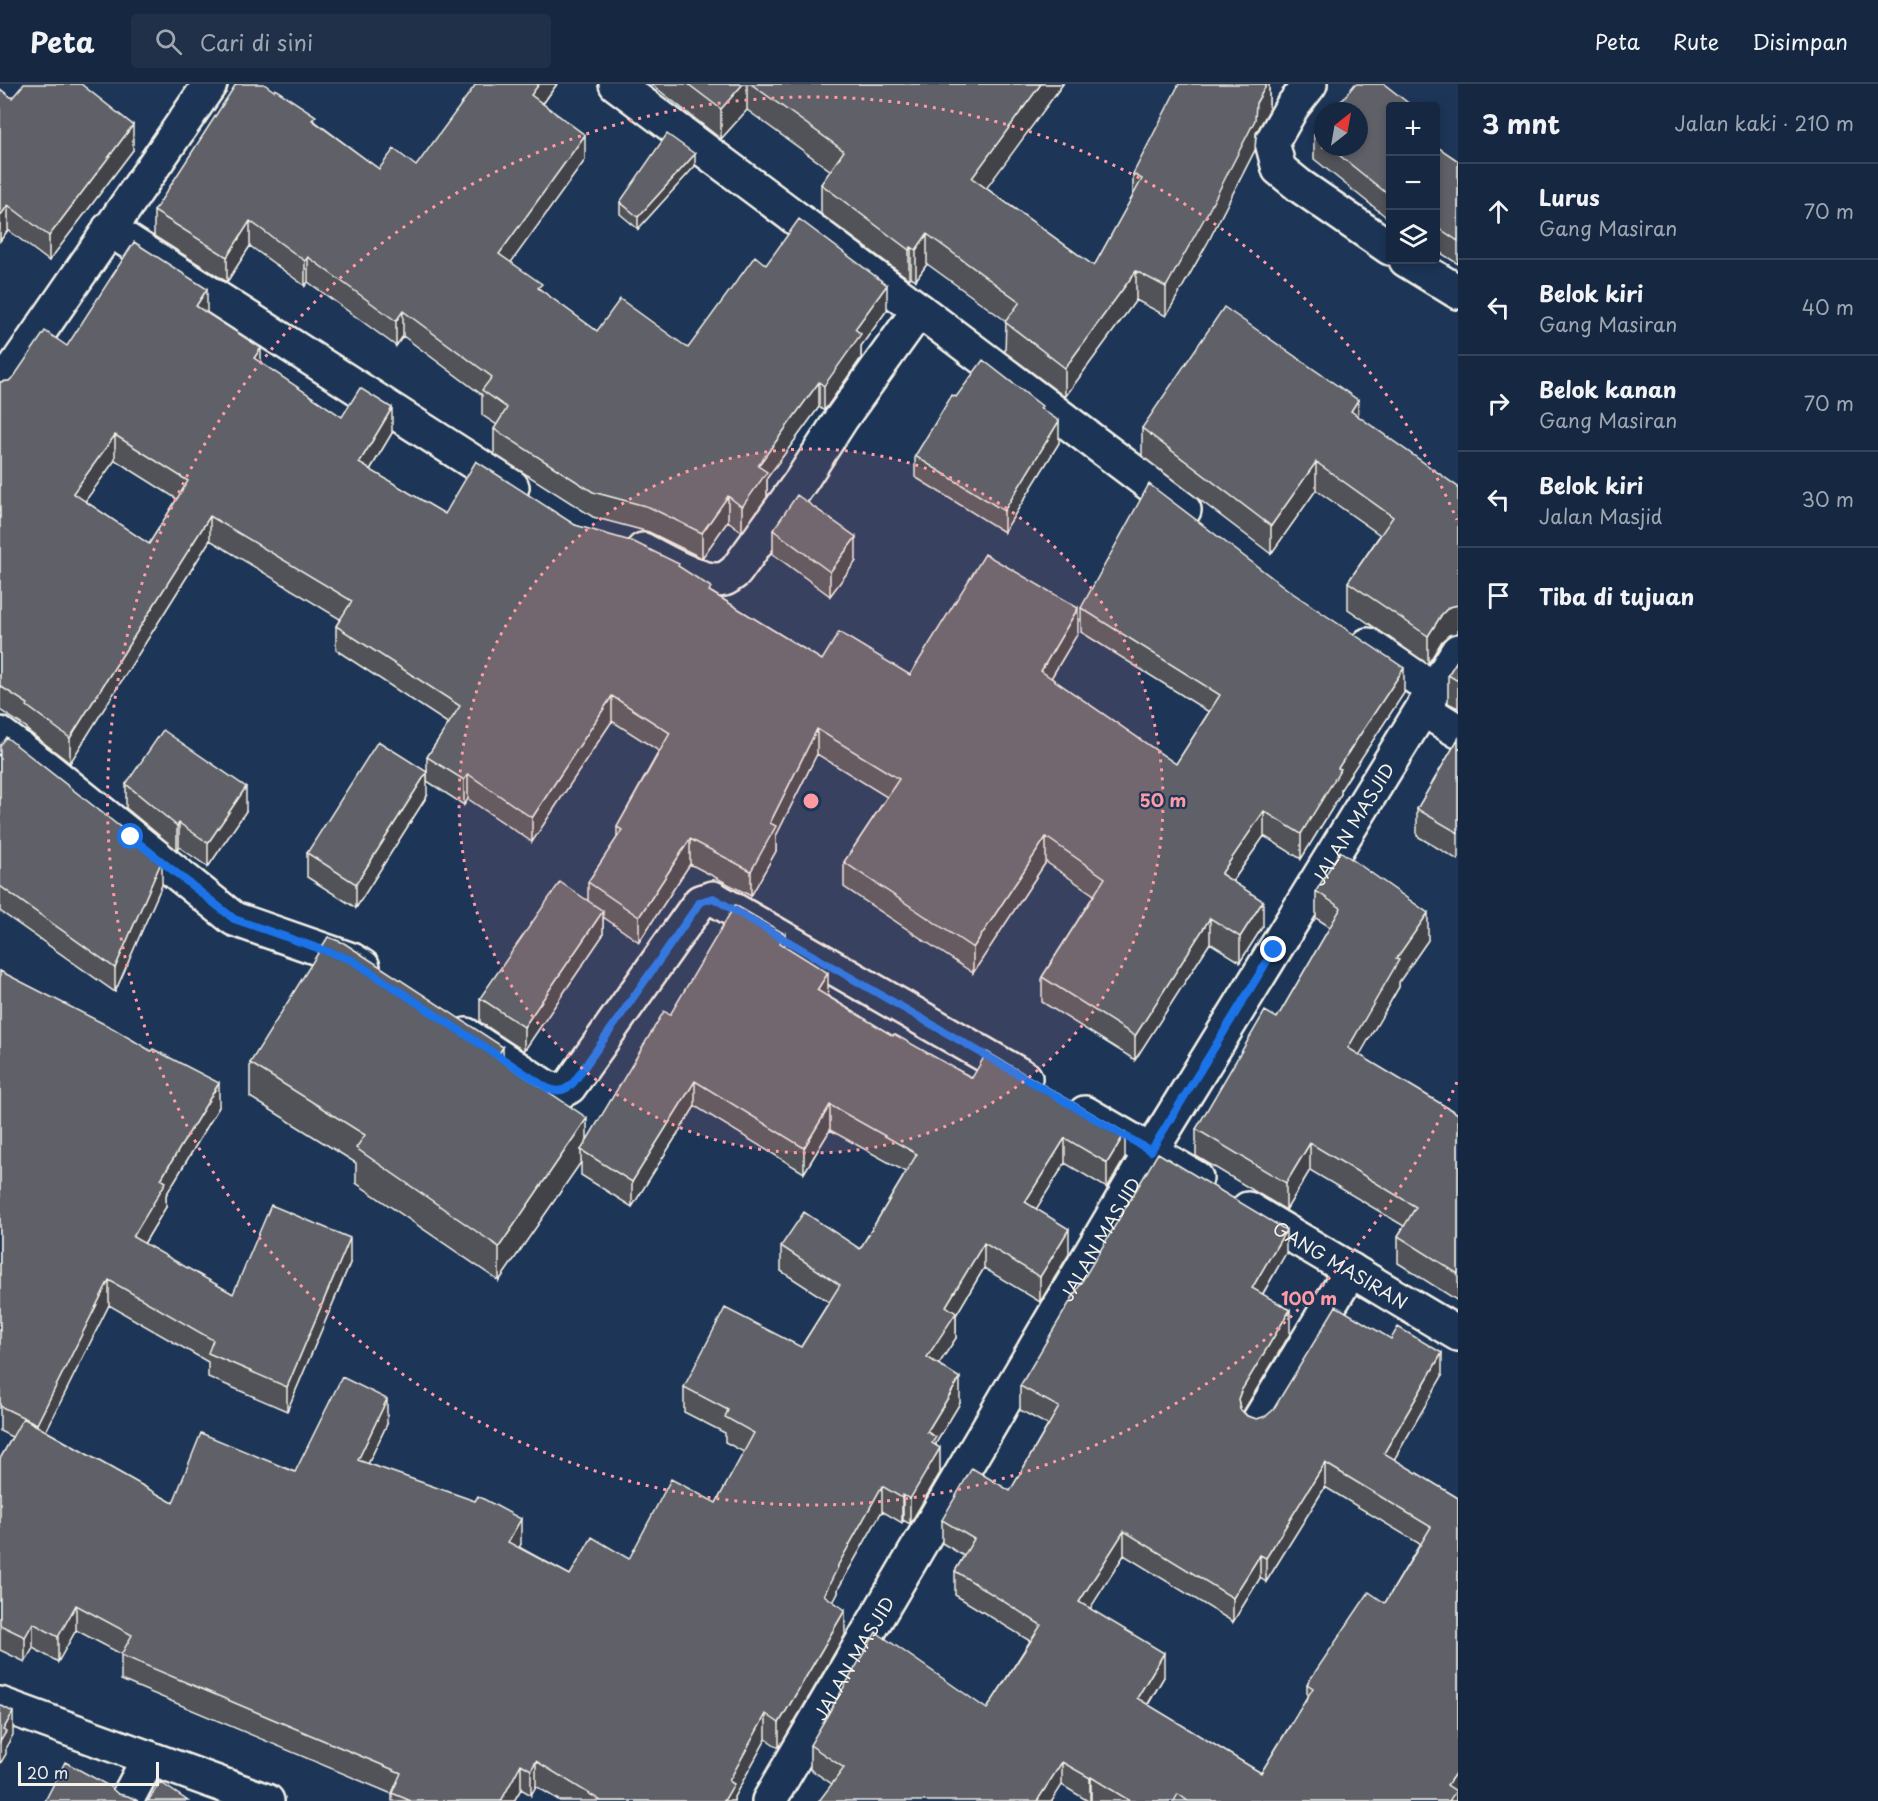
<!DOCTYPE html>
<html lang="id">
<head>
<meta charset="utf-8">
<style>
	body { margin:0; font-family:"Playpen Sans",sans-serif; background:#1f3048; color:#f1f3f6 }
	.controls { position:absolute; right:18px; top:18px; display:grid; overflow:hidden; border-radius:6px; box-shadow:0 3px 9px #0003 }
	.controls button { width:54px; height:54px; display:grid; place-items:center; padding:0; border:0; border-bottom:2px solid #35445a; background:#162841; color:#f1f3f6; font:30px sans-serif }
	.compass { position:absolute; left:1314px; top:18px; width:54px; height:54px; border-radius:50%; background:#162841; box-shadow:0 3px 9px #0003; rotate:31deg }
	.scale { position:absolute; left:18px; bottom:15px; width:141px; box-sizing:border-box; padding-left:6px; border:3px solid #f4f1e8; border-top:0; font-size:16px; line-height:21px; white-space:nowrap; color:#f4f1e8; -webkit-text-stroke:4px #1d3557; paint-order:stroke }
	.stop { position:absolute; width:18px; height:18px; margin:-14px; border:4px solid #1a73e8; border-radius:50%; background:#fff }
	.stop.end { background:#1a73e8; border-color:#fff; box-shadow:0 2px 6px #0008 }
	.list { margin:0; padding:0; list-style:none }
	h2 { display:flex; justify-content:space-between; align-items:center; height:78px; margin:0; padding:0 24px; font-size:26px }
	h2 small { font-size:20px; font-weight:400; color:#9ea6b1 }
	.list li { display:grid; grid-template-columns:39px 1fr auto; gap:18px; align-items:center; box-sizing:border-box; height:96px; padding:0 24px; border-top:2px solid #35445a }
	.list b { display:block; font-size:22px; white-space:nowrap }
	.list p { margin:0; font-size:20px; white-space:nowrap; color:#9ea6b1 }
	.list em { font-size:20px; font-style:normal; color:#9ea6b1 }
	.icon { flex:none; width:33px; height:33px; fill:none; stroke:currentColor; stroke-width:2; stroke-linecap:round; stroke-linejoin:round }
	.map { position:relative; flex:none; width:1458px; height:1717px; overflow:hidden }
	header { display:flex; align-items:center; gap:36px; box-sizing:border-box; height:84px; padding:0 30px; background:#162841; border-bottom:2px solid #35445a }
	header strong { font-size:28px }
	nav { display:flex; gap:33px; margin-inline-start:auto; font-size:21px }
	.search { width:420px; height:54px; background:#1f3048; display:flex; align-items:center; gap:15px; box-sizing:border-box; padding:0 21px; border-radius:6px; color:#9ea6b1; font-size:22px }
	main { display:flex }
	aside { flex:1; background:#162841 }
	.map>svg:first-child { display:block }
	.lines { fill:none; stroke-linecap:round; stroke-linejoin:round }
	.street-casing { stroke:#f4f1e8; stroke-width:38 }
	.street { stroke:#1d3557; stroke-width:33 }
	.wall { fill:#515359; stroke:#f4f1e8; stroke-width:1.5; fill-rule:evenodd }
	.shaded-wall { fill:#424349; stroke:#f4f1e8; stroke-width:1.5 }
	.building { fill:#5e6068; stroke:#f4f1e8; stroke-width:1.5; fill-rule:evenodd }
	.route { stroke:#1a73e8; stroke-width:8 }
	.ring { fill:none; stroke:#ff9aa2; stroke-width:3; stroke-dasharray:3 6 }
	.labels { text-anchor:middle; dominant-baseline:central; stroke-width:4.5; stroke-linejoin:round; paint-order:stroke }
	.street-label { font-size:18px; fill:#f4f1e8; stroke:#1d3557 }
	.centre { fill:#ff9aa2; stroke:#1d3557; stroke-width:3 }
	.ring-label { font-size:18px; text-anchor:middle; font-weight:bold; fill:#ff9aa2; stroke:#1d3557; stroke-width:4.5; stroke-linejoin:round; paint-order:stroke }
</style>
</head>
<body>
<header>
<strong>Peta</strong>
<div class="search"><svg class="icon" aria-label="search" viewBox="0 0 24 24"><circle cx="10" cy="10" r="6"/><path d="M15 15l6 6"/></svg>Cari di sini</div>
<nav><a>Peta</a><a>Rute</a><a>Disimpan</a></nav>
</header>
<main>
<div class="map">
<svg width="1458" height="1717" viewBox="0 0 1458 1717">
	<rect width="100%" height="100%" fill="#1d3557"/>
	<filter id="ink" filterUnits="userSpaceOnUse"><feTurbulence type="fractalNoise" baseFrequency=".0167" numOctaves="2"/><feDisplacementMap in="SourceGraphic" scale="12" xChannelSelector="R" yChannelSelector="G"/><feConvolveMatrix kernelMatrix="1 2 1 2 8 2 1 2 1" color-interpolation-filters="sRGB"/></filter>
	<g filter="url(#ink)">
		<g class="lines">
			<g class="street-casing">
				<g id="street">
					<path d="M 616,0 L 919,226"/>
					<path d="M 1310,0 L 1292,23 L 1272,58 L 1279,85 L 1300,102 L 1390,164"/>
					<path d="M 109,145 L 512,403"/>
					<path d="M 1406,176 L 1458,208"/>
					<path d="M 0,305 L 210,0"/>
					<path d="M 643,466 C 663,476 702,501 724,495 C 729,493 732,490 736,487 L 801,397 L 841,335 L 919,226 L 1184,426"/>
					<path d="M 1368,561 L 1434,606"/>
					<path d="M 1423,625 L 1458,647"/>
					<path d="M 0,650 L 46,684 L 234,835 L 352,876 L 363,883"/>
					<path d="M 466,951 L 547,1004 L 561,1007 L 569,1003 L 700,818 L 713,814 L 1025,994"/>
					<path d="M 1085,1029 L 1196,1094"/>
					<path id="s1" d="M 1248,1125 L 1458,1250"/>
					<path d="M 1257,1340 L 1351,1186"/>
					<path d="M 0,1620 L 267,1717"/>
					<path d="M 126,1717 L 149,1674"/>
					<path id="s2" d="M 769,1717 L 1151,1067 L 1458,567"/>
				</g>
			</g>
			<use href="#street" class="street"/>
		</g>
		<path class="wall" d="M 557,0 L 543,20 L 585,76 L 511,178 L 542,207 L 597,247 L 688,264 L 766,181 L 887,226 L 861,262 L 861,274 L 824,327 L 819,323 L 767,394 L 767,413 L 742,448 L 728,437 L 702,474 L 649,448 L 593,433 L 494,370 L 494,345 L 497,341 L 482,331 L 482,311 L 403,252 L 396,262 L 308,198 L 305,202 L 250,162 L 227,198 L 154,152 L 154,127 L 274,7 L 379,85 L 416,82 Z
			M 651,0 L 1063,0 L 986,104 L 1094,182 L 1133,112 L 1133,90 L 1269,0 L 1269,26 L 1256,49 L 1255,66 L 1208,158 L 1166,232 L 1136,216 L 1065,313 L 1005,268 L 1006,237 L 927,180 L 916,196 L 911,193 L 909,195 L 821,130 L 821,100 L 831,87 L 747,26 L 721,55 Z
			M 0,5 L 12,14 L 133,66 L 49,177 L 8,146 L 0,157 Z
			M 1390,22 L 1390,136 L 1314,75 L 1314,51 L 1323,40 L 1323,63 L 1359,63 Z
			M 1436,62 L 1458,77 L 1458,180 L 1436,166 Z
			M 695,82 L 638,145 L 620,130 L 620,118 Z
			M 207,229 L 261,279 L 342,333 L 392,349 L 370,386 L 445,430 L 575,441 L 679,483 L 711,508 L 822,576 L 910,591 L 1078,549 L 1051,594 L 1176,680 L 1209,628 L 1081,548 L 1081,524 L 1404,609 L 1341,705 L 1341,710 L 1301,775 L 1264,752 L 1233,797 L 1263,842 L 1240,878 L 1210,859 L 1135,976 L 1042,918 L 1042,893 L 1094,811 L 1046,778 L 973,889 L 844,803 L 844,778 L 887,713 L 817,670 L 776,752 L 776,767 L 751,812 L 690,780 L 639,858 L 603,833 L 603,851 L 524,967 L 480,938 L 480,914 L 588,817 L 588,798 L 617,754 L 617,743 L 659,667 L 612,637 L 532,758 L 468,715 L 464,721 L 427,697 L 427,673 L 449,640 L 336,566 L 336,542 L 340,535 L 210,456 L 70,679 L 27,646 L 27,644 L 0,626 L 0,298 L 9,297 L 67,262 ZM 115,376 L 177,415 L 149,460 L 85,417 Z
			M 956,313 L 1042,325 L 1059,359 L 1004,448 L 915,393 L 915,372 Z
			M 1358,333 L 1449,551 L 1442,557 L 1428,580 L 1348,525 L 1348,498 L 1380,451 L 1316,406 L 1271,470 L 1142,372 L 1142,344 Z
			M 773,446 L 856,477 L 830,512 L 773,470 Z
			M 1458,575 L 1458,624 L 1448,619 L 1448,591 Z
			M 1458,655 L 1458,776 L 1417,752 L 1417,725 Z
			M 0,662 L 162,801 L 115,908 L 0,827 Z
			M 126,700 L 246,727 L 208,783 L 179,763 L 177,766 L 126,724 Z
			M 427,712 L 356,824 L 307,793 L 307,769 Z
			M 1316,807 L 1428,856 L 1399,898 L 1399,903 L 1359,971 L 1458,1030 L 1458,1217 L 1398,1179 L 1398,1152 L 1404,1142 L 1310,1086 L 1286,1126 L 1196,1072 L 1196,1045 L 1277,934 L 1330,843 L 1316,834 Z
			M 785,863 L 828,912 L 893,952 L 1125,1074 L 1107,1104 L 1065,1079 L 1036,1125 L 1069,1170 L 1040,1218 L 984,1184 L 956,1231 L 956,1254 L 938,1281 L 960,1319 L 936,1359 L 940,1389 L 910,1440 L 903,1436 L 902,1439 L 882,1427 L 838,1505 L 838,1509 L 833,1518 L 845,1551 L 779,1664 L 766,1655 L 734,1713 L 734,1717 L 560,1717 L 536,1702 L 531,1711 L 521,1705 L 514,1717 L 392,1717 L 392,1710 L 121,1596 L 121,1570 L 76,1546 L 58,1578 L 33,1564 L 25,1578 L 0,1566 L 0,1375 L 12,1353 L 0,1347 L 0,887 L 219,1023 L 166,1111 L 166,1123 L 144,1160 L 233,1210 L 350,1179 L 287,1327 L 208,1293 L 208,1278 L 109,1221 L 46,1347 L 173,1419 L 295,1388 L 387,1340 L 368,1380 L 521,1460 L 519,1463 L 570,1491 L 629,1475 L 716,1419 L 744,1368 L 725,1358 L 725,1349 L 684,1328 L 684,1303 L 801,1263 L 829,1218 L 781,1187 L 781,1162 L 860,1165 L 906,1088 L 830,1046 L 804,1089 L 695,1022 L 632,1123 L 581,1091 L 581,1078 L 499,1197 L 356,1099 L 356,1079 L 250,1013 L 250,979 L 503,977 L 587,1056 L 670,931 Z
			M 1286,1169 L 1263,1210 L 1290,1250 L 1243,1327 L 1247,1332 L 1257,1335 L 1442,1292 L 1394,1376 L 1458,1414 L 1458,1708 L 1456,1711 L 1456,1717 L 1088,1717 L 1062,1701 L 832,1700 L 810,1685 L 810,1661 L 987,1625 L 1030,1557 L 955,1511 L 955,1487 L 964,1472 L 942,1459 L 942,1436 L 1010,1407 L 1048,1341 L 1020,1326 L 1020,1302 ZM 1325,1403 L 1420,1460 L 1385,1519 L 1307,1600 L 1307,1613 L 1261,1689 L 1148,1621 L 1164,1593 L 1090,1524 L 1124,1471 L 1233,1538 L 1260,1494 L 1266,1498 Z"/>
		<path class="shaded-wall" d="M 539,0 L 557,0 L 531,36 L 531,11 Z
			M 743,0 L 747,0 L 747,26 L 721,55 L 721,25 Z
			M 1041,0 L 1063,0 L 972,124 L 972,94 Z
			M 1267,0 L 1269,0 L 1269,26 L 1256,49 L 1255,66 L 1208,158 L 1166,232 L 1166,203 L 1256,19 Z
			M 133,41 L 133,66 L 49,177 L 49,152 Z
			M 585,51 L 585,76 L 499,195 L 499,170 Z
			M 695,70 L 695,82 L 638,145 L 638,133 Z
			M 8,121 L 8,146 L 0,157 L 0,132 Z
			M 250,137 L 250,162 L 227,198 L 227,173 Z
			M 927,150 L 927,180 L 916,196 L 916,166 Z
			M 911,163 L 911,193 L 909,195 L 909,166 Z
			M 308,173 L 308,198 L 305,202 L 305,177 Z
			M 1136,187 L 1136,216 L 1065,313 L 1065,284 Z
			M 887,201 L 887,226 L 861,262 L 861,274 L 824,327 L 824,302 L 855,245 Z
			M 207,205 L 207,230 L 196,222 Z
			M 403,227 L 403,252 L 396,262 L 396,237 Z
			M 261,264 L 261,288 L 254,274 Z
			M 819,298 L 819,323 L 767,394 L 767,413 L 742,448 L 742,423 L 758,382 Z
			M 1358,316 L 1358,344 L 1351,327 Z
			M 392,324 L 392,349 L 359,404 L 359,379 Z
			M 1059,337 L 1059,359 L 1004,448 L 1004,427 Z
			M 115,351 L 115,376 L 73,434 L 73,409 Z
			M 1316,378 L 1316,406 L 1271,470 L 1271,442 Z
			M 728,412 L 728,437 L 702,474 L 702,449 Z
			M 210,432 L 210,456 L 70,679 L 70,654 Z
			M 856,453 L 856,477 L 830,512 L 830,488 Z
			M 1458,521 L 1458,549 L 1449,551 L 1442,557 L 1428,580 L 1428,552 L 1442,530 L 1449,523 Z
			M 1078,524 L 1078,549 L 1041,611 L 1041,587 Z
			M 1404,584 L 1404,609 L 1341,705 L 1341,710 L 1301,775 L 1301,750 L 1338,684 Z
			M 612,612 L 612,637 L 532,758 L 532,734 Z
			M 817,645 L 817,670 L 776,752 L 776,767 L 751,812 L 751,787 L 770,739 Z
			M 427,688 L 427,712 L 356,824 L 356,800 Z
			M 468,690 L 468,715 L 464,721 L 464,696 Z
			M 246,703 L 246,727 L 208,783 L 208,759 Z
			M 1264,727 L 1264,752 L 1221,814 L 1221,790 Z
			M 179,739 L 179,763 L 177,766 L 177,742 Z
			M 1046,753 L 1046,778 L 973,889 L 973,864 Z
			M 690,755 L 690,780 L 639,858 L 639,833 Z
			M 162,776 L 162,801 L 115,908 L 115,884 Z
			M 1263,817 L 1263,842 L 1240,878 L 1240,853 Z
			M 603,827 L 603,851 L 524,967 L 524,943 Z
			M 1428,829 L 1428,856 L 1399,898 L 1399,903 L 1348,991 L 1348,964 L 1396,875 Z
			M 1210,834 L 1210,859 L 1135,976 L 1135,952 Z
			M 785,850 L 785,875 L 780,859 Z
			M 828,889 L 828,914 L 817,906 Z
			M 503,963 L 503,998 L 497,973 Z
			M 695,997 L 695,1022 L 632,1123 L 632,1098 Z
			M 219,999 L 219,1023 L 166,1111 L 166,1123 L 133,1178 L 133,1153 L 161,1095 Z
			M 830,1021 L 830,1046 L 804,1089 L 804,1064 Z
			M 587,1034 L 587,1069 L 581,1066 L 581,1078 L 499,1197 L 499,1163 Z
			M 1125,1049 L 1125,1074 L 1107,1104 L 1107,1079 Z
			M 1065,1054 L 1065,1079 L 1025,1143 L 1025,1118 Z
			M 1310,1059 L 1310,1086 L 1286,1126 L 1286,1099 Z
			M 1069,1145 L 1069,1170 L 1040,1218 L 1040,1193 Z
			M 1286,1146 L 1286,1169 L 1252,1228 L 1252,1204 Z
			M 350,1154 L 350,1179 L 287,1327 L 287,1303 Z
			M 984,1159 L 984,1184 L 956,1231 L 956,1254 L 927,1298 L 927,1273 L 946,1222 Z
			M 109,1196 L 109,1221 L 37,1365 L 37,1340 Z
			M 1290,1226 L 1290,1250 L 1241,1331 L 1238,1315 L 1241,1307 Z
			M 1442,1269 L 1442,1292 L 1384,1393 L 1384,1369 Z
			M 960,1294 L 960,1319 L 936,1359 L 936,1371 L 940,1364 L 940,1389 L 910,1440 L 910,1415 L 927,1348 Z
			M 387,1315 L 387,1340 L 358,1401 L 358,1376 Z
			M 1325,1379 L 1325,1403 L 1266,1498 L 1266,1474 Z
			M 882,1402 L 882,1427 L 838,1505 L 838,1509 L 824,1536 L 824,1511 L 837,1483 Z
			M 903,1411 L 903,1436 L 902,1439 L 902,1414 Z
			M 521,1435 L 521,1460 L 508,1483 L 508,1458 Z
			M 1124,1447 L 1124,1471 L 1079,1542 L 1079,1518 Z
			M 1260,1471 L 1260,1494 L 1233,1538 L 1233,1514 Z
			M 76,1521 L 76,1546 L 58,1578 L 58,1553 Z
			M 845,1526 L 845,1551 L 779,1664 L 779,1639 Z
			M 33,1539 L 33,1564 L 25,1578 L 25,1553 Z
			M 1164,1569 L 1164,1593 L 1137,1638 L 1137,1614 Z
			M 13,1628 L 13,1651 L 6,1663 L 6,1670 L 0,1680 L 0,1658 L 3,1646 Z
			M 766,1630 L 766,1655 L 734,1713 L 734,1717 L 724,1717 L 729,1697 Z
			M 536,1677 L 536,1702 L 531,1711 L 531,1686 Z
			M 1062,1678 L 1062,1701 L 1052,1717 L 1037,1717 Z
			M 521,1680 L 521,1705 L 514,1717 L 501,1717 Z
			M 1458,1685 L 1458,1708 L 1456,1711 L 1456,1717 L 1447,1717 L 1447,1701 Z
			M 1091,1693 L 1091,1716 L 1090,1717 L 1090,1694 Z"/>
		<path class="building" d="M 24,0 L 81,0 L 133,41 L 49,152 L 8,121 L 0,132 L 0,5 L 12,14 Z
			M 236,0 L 264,0 L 274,7 L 275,5 L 316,32 L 312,36 L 379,85 L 394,65 L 416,82 L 476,0 L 539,0 L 531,11 L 585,51 L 499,170 L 542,200 L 538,204 L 597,247 L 620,215 L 688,264 L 755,172 L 766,181 L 799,135 L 887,201 L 855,245 L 861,250 L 824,302 L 819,298 L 758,382 L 767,388 L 742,423 L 728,412 L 702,449 L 649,423 L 593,408 L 494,345 L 507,324 L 482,306 L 492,293 L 403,227 L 396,237 L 308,173 L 305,177 L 250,137 L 227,173 L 154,127 Z
			M 688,0 L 743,0 L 721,25 Z
			M 751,0 L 1041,0 L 972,94 L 1094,182 L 1142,95 L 1133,90 L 1179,0 L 1267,0 L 1256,19 L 1255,36 L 1208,128 L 1166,203 L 1136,187 L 1065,284 L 1005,238 L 1020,218 L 927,150 L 916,166 L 911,163 L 909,166 L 821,100 L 844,67 Z
			M 1355,0 L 1384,0 L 1412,22 L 1390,22 L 1390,112 L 1329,63 L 1359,63 L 1359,27 L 1333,27 Z
			M 1323,40 L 1323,58 L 1314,51 Z
			M 667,50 L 695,70 L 638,133 L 620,118 Z
			M 1436,62 L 1458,77 L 1458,157 L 1436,142 Z
			M 134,158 L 207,205 L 196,222 L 261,264 L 254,274 L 342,333 L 360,304 L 392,324 L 359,379 L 445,430 L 476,377 L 575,441 L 634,458 L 679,480 L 678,482 L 711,503 L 709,507 L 822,576 L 839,548 L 910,591 L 985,470 L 1078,524 L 1041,587 L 1176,680 L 1220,611 L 1081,524 L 1149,400 L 1291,508 L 1404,584 L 1338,684 L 1341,685 L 1301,750 L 1264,727 L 1221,790 L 1263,817 L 1240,853 L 1210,834 L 1135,952 L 1042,893 L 1105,794 L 1046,753 L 973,864 L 844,778 L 899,695 L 817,645 L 770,739 L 776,742 L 751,787 L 690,755 L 639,833 L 588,798 L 622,746 L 617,743 L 670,649 L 612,612 L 532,734 L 468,690 L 464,696 L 427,673 L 460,622 L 336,542 L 352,517 L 210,432 L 70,654 L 27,622 L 28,620 L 0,602 L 0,298 L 9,297 L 15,291 L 45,247 L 67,262 ZM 115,351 L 188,397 L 149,460 L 73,409 Z
			M 1224,223 L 1358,316 L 1351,327 L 1458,403 L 1458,521 L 1449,523 L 1442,530 L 1428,552 L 1348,498 L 1393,433 L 1316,378 L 1271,442 L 1142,344 Z
			M 983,276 L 1042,322 L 1040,324 L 1059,337 L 1004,427 L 915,372 L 952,311 L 956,313 Z
			M 797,411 L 856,453 L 830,488 L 773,446 Z
			M 1458,575 L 1458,597 L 1448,591 Z
			M 163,646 L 246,703 L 208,759 L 179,739 L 177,742 L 126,700 Z
			M 6,653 L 162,776 L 115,884 L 0,802 L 0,662 Z
			M 1458,655 L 1458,749 L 1417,725 Z
			M 378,657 L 427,688 L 356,800 L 307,769 Z
			M 1340,767 L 1428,829 L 1396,875 L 1399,876 L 1348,964 L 1458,1030 L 1458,1190 L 1398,1152 L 1416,1123 L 1310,1059 L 1286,1099 L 1196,1045 L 1265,927 L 1277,934 L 1341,824 L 1316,807 Z
			M 560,798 L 603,827 L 524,943 L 480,914 Z
			M 735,821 L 785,850 L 780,859 L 828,889 L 817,906 L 893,952 L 894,950 L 972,994 L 987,968 L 1125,1049 L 1107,1079 L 1065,1054 L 1025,1118 L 1069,1145 L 1040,1193 L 984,1159 L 946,1222 L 956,1229 L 927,1273 L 960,1294 L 927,1348 L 936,1353 L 932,1359 L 940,1364 L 910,1415 L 903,1411 L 902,1414 L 882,1402 L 837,1483 L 838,1483 L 824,1511 L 845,1526 L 779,1639 L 766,1630 L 729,1697 L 734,1700 L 724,1717 L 601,1717 L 536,1677 L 531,1686 L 521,1680 L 501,1717 L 411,1717 L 392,1709 L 401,1689 L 121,1571 L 132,1551 L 76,1521 L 58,1553 L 33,1539 L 25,1553 L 0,1541 L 0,1375 L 23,1334 L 173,1419 L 201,1349 L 295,1388 L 342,1293 L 387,1315 L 358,1376 L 475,1417 L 478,1412 L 521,1435 L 508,1458 L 570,1491 L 592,1453 L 629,1475 L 671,1395 L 716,1419 L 754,1349 L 725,1333 L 728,1326 L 684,1303 L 725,1224 L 801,1263 L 840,1201 L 781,1162 L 804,1128 L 860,1165 L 917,1070 L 830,1021 L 804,1064 L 695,997 L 632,1098 L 581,1066 L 664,927 L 670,931 Z
			M 328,853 L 344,859 L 503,963 L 497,973 L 587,1034 L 499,1163 L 356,1064 L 365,1051 L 250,979 Z
			M 0,887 L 114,945 L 151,967 L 153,965 L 219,999 L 161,1095 L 166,1098 L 133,1153 L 233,1210 L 271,1121 L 350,1154 L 287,1303 L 208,1269 L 213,1256 L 109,1196 L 37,1340 L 0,1322 Z
			M 1158,1069 L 1286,1146 L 1252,1204 L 1290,1226 L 1241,1307 L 1238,1315 L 1240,1325 L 1247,1332 L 1257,1335 L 1266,1332 L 1273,1326 L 1336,1222 L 1391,1255 L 1398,1243 L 1442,1269 L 1384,1369 L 1458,1414 L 1458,1685 L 1447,1701 L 1456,1707 L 1449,1717 L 1188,1717 L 1178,1710 L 1174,1717 L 1130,1717 L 1091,1693 L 1090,1694 L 1062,1678 L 1037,1717 L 819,1717 L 844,1684 L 810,1661 L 876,1548 L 987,1625 L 1041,1541 L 955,1487 L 974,1455 L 942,1436 L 972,1384 L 1010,1407 L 1059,1323 L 1020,1302 ZM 1325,1379 L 1431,1443 L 1385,1519 L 1369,1508 L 1307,1600 L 1313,1604 L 1261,1689 L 1137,1614 L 1164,1569 L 1079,1518 L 1124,1447 L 1233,1514 L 1260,1471 L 1266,1474 Z
			M 0,1621 L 13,1628 L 3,1646 L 6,1648 L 0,1658 Z
			M 65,1678 L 109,1702 L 118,1710 L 128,1712 L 138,1717 L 45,1717 Z
			M 160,1698 L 188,1717 L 148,1717 Z"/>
	</g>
	<g class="lines" filter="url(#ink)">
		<path class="route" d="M 131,753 L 234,835 L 352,876 L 547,1004 C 558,1009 566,1007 574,998 L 700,818 L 713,814 L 1151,1067 L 1274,866"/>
	</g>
	<circle cx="811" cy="717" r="352" fill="#ff9aa2" fill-opacity=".12"/>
	<g class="ring">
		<circle cx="811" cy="717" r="352"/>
		<path d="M1457 998A704 704 0 1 1 1457 436"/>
	</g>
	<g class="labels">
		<g class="street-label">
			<text stroke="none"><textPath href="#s2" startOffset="1138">JALAN MASJID</textPath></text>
			<text stroke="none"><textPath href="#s2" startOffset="652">JALAN MASJID</textPath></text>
			<text stroke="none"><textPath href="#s1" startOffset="108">GANG MASIRAN</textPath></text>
			<text stroke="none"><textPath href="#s2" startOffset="166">JALAN MASJID</textPath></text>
		</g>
	</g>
	<circle cx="811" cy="717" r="9" class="centre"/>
	<g class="ring-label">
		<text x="1163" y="723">50 m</text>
		<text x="1309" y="1221">100 m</text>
	</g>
</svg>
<div class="controls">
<button>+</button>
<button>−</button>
<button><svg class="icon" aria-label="layers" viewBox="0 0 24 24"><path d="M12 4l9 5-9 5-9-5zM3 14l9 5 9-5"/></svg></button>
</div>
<svg class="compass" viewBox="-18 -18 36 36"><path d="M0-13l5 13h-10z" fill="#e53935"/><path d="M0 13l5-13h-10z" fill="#9ea6b1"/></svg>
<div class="scale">20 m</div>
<div class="stop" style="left:131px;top:753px"></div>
<div class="stop end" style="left:1274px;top:866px"></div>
</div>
<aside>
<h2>3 mnt<small>Jalan kaki · 210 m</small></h2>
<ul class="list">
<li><svg class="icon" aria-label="ahead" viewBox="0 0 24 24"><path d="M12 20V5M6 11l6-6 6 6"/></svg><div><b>Lurus</b><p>Gang Masiran</p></div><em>70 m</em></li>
<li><svg class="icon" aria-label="left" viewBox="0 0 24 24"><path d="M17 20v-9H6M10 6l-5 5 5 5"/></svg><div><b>Belok kiri</b><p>Gang Masiran</p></div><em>40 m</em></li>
<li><svg class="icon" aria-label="right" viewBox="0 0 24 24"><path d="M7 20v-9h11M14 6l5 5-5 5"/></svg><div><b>Belok kanan</b><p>Gang Masiran</p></div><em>70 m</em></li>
<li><svg class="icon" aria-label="left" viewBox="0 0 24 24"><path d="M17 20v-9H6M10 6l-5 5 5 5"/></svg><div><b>Belok kiri</b><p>Jalan Masjid</p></div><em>30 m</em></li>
<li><svg class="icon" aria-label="arrive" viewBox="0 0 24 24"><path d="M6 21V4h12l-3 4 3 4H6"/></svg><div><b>Tiba di tujuan</b></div></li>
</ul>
</aside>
</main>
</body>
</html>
